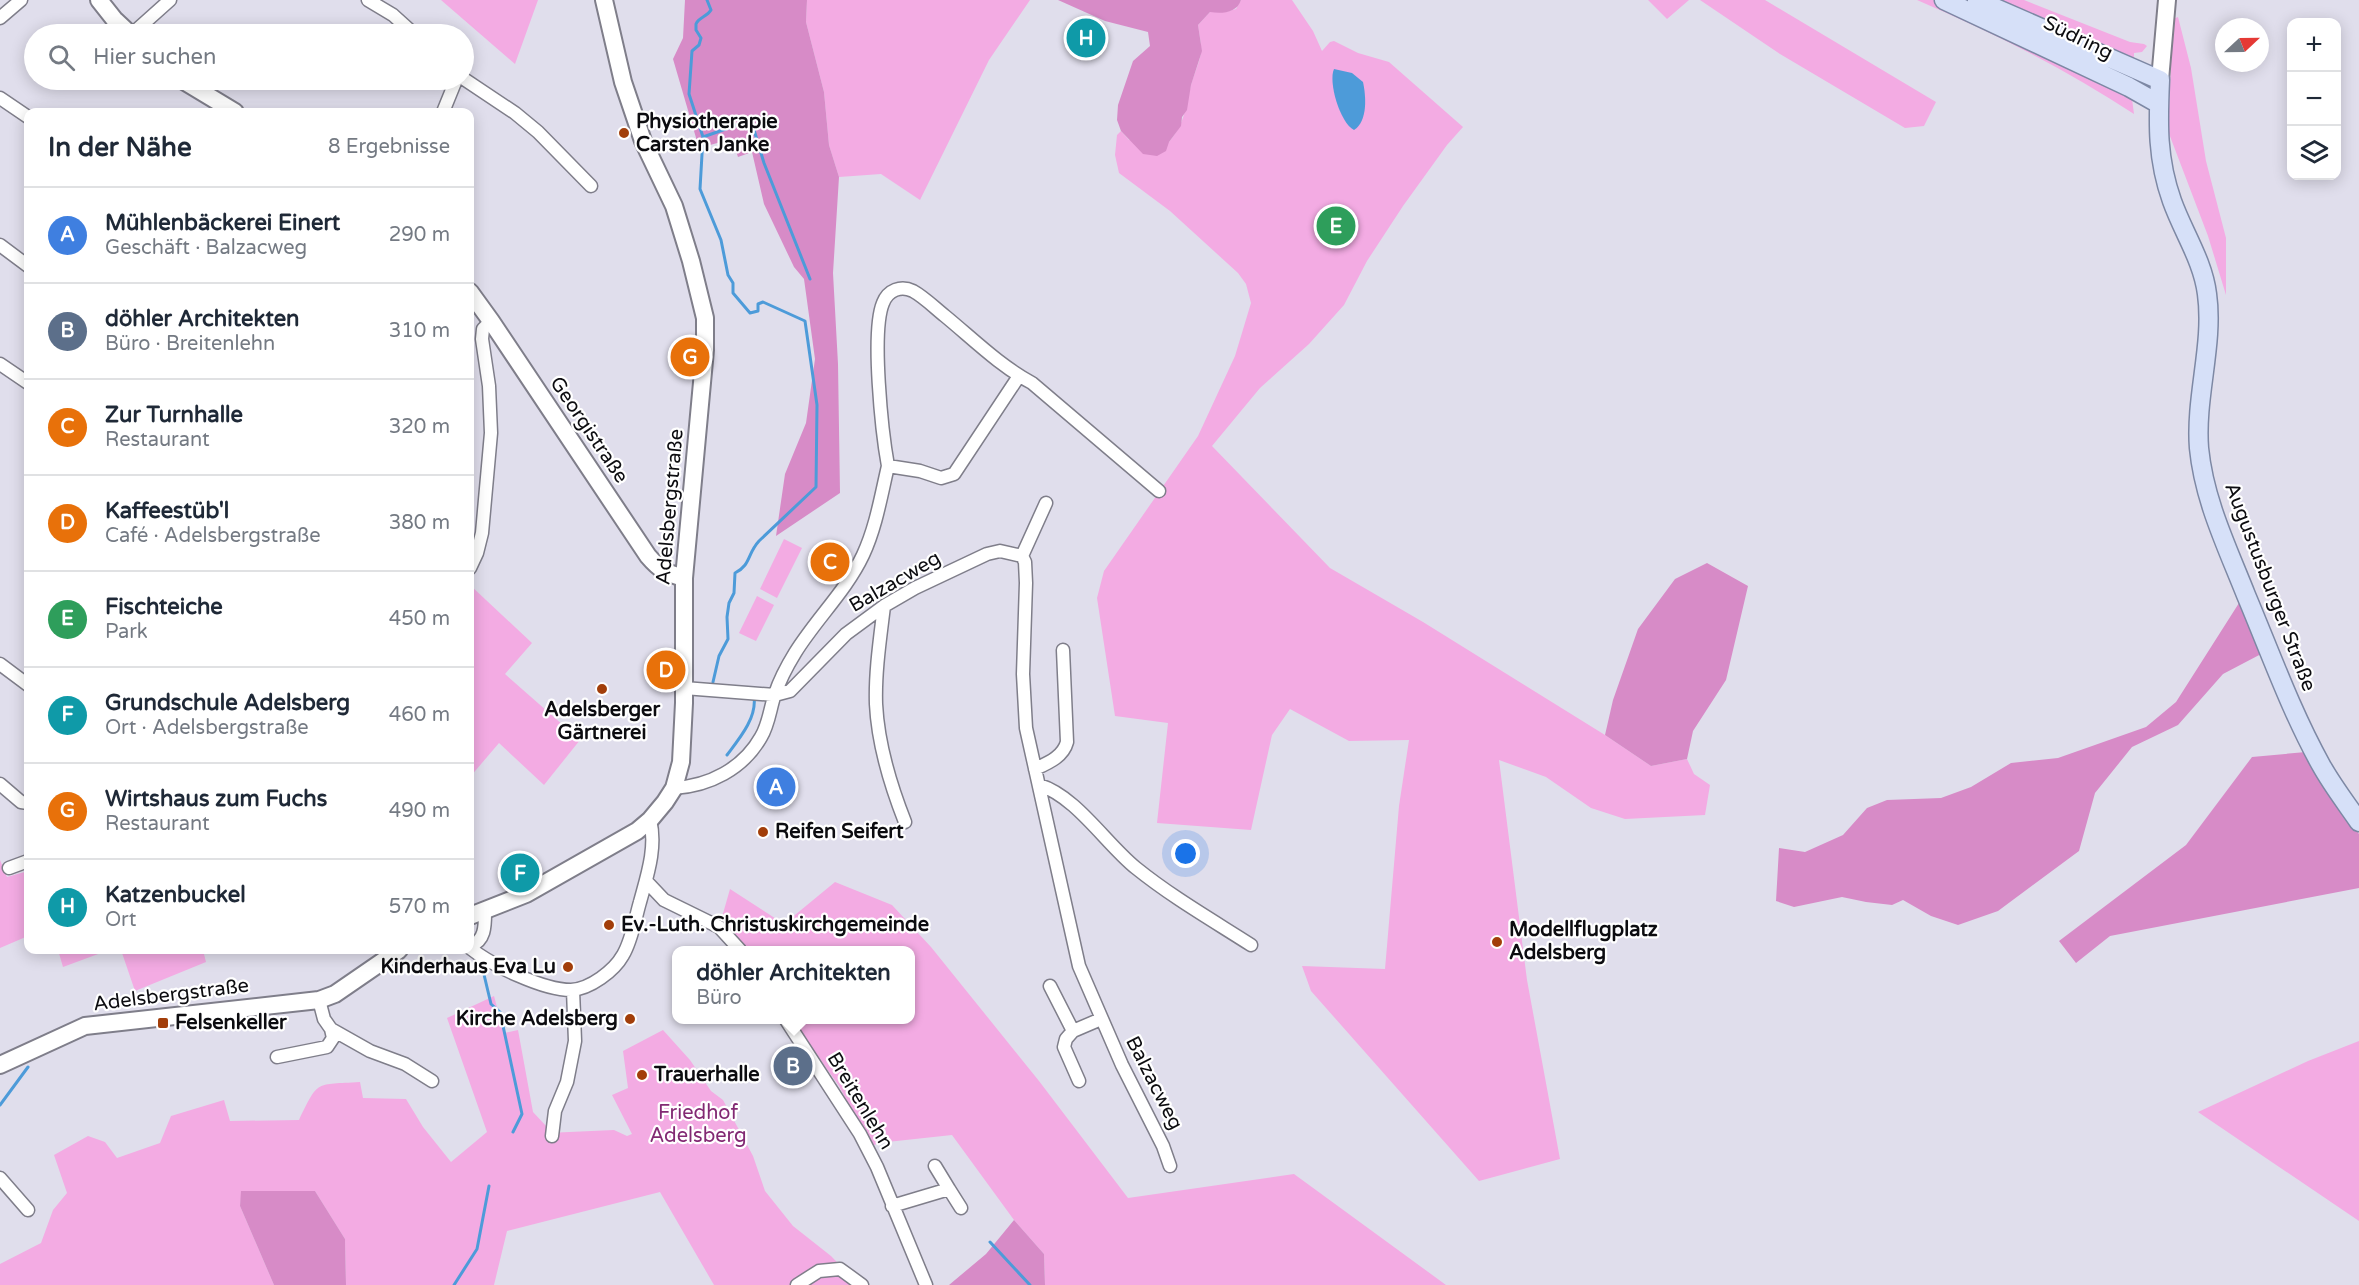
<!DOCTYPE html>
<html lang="de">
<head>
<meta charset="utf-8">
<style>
	body { margin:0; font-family:"Varela Round",sans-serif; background:#f2f2f3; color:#1f2937 }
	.controls { position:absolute; right:18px; top:18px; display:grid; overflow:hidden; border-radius:12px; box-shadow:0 3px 15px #0003 }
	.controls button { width:54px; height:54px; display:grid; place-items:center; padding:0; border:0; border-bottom:2px solid #e0e1e3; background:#fff; color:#1f2937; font:30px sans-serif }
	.compass { position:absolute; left:2215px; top:18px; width:54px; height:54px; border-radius:50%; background:#fff; box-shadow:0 3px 15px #0003; rotate:68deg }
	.you { position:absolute; left:1186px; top:854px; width:21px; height:21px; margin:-15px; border:4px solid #fff; border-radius:50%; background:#1a73e8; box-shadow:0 0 0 9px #1a73e833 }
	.badge { display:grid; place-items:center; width:39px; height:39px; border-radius:50%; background:#a23e0a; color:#fff; font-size:20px; font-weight:700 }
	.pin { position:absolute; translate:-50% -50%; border:3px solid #fff; box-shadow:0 2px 6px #0006 }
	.popup { position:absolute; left:672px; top:946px; width:243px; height:78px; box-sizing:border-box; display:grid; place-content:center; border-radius:12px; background:#fff; filter:drop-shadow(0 2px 4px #0005); font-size:20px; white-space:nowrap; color:#747a83 }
	.popup b { font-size:22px; color:#1f2937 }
	.popup::after { content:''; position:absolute; left:50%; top:100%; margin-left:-12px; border:12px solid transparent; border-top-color:#fff }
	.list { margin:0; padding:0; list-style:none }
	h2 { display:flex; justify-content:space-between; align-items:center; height:78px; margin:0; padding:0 24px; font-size:26px }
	h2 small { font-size:20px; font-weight:400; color:#747a83 }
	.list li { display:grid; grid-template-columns:39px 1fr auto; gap:18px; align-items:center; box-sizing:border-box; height:96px; padding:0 24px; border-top:2px solid #e0e1e3 }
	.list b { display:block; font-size:22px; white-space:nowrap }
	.list p { margin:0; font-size:20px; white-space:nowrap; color:#747a83 }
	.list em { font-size:20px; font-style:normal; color:#747a83 }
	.icon { flex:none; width:33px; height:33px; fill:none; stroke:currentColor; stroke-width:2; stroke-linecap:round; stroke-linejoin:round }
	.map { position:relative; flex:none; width:2359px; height:1285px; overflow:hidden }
	.search { position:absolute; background:#fff; box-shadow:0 3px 15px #0003; left:24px; top:24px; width:450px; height:66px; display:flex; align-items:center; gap:15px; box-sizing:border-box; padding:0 21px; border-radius:33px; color:#747a83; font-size:22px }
	.panel { position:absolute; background:#fff; box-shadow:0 3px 15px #0003; left:24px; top:108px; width:450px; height:846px; border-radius:12px }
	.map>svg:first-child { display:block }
	.green { fill:#f3abe3 }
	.forest { fill:#d78bc7 }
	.water { fill:#4d9bd9 }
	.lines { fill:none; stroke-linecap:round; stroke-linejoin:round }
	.stream { stroke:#4d9bd9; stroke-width:3 }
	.street-casing { stroke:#7f7e8a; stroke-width:15 }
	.secondary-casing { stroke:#7f7e8a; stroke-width:20 }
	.primary-casing { stroke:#7d88a4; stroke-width:21 }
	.street { stroke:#fff; stroke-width:12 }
	.secondary { stroke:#fff; stroke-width:16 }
	.primary { stroke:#d6e0f8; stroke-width:18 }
	.poi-dot { fill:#a23e0a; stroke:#fff; stroke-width:2 }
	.labels { text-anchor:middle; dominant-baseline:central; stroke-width:4.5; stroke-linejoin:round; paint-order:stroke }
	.street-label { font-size:20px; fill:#0c0c10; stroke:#fff }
	.poi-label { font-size:20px; font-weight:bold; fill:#0c0c10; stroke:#fff; text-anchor:start }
	.park-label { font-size:20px; fill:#822973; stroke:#fff }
</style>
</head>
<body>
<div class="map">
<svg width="2359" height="1285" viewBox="0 0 2359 1285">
	<rect width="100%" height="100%" fill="#e0deec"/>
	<path class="green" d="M 441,0 L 538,0 L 515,64 Z
		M 807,0 L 1030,0 L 989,60 L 920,200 L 881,174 L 839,177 L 829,145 L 824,92 L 806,22 Z
		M 1241,0 L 1292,0 L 1313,31 L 1322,51 L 1330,42 L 1334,41 L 1358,53 L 1389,62 L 1463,127 L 1447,145 L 1403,206 L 1367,261 L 1344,305 L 1309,344 L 1260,388 L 1212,446 L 1330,568 L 1423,622 L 1605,735 L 1651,766 L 1687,759 L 1694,774 L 1710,785 L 1705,815 L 1625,819 L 1591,808 L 1546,777 L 1499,760 L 1527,980 L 1560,1159 L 1479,1181 L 1311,991 L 1302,966 L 1385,969 L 1399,806 L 1409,740 L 1349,741 L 1290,709 L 1272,735 L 1251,830 L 1157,823 L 1168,723 L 1115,716 L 1097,598 L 1104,571 L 1198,436 L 1235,356 L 1251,303 L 1246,284 L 1238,273 L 1170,211 L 1119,173 L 1115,155 L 1117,135 L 1121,131 L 1129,140 L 1169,142 C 1185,123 1185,109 1191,85 C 1194,74 1199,64 1201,53 C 1202,46 1199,33 1198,25 L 1210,12 L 1225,12 L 1236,9 Z
		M 1648,0 L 1689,0 L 1667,19 Z
		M 1700,0 L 1765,0 L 1936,102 L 1924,126 L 1905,128 L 1780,54 Z
		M 1917,0 L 1933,0 L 2034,47 L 2088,78 L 2132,99 L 2134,114 C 2066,69 1992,32 1917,0 Z
		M 1991,0 L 2024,0 L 2130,42 L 2144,44 L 2147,46 L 2142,52 L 2134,53 L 2134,60 Z
		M 2178,17 L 2191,68 L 2206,161 L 2226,238 L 2226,295 L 2208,236 L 2168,131 L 2173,19 Z
		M 784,539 L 802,548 L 777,598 L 760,589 Z
		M 470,585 L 532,643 L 505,674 L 580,740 L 544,785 L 499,743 L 470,777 Z
		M 757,596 L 774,605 L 756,641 L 739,633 Z
		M 0,860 L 7,877 L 28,871 L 28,936 L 0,948 Z
		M 835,882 L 892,905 L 931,947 L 1039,1081 L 1128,1198 L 1294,1174 L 1446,1285 L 1045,1285 L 1044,1254 L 1014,1220 L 952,1135 L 878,1143 L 871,1147 L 839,1086 L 792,1020 L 910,1020 L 910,950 L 744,950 L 720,924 L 730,889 L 784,924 Z
		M 58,950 L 109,950 L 63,967 Z
		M 121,950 L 203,950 L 206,962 L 135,991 Z
		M 494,996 L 504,1033 L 518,1030 L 533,1112 L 547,1127 L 547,1133 L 614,1130 L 627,1136 L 632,1134 L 612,1095 L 628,1088 L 623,1051 L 663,1030 L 690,1060 L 711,1091 L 723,1100 L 753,1156 L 765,1191 L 793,1226 L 831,1256 L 859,1285 L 714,1285 L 660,1192 L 507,1231 L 494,1285 L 346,1285 L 345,1239 L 315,1191 L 242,1191 L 240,1206 L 274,1285 L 0,1285 L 0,1264 L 41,1243 L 53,1210 L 67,1193 L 54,1155 L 88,1136 L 105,1142 L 117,1158 L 160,1143 L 171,1116 L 224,1100 L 230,1121 L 299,1120 C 319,1079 315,1085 360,1082 L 363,1098 L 406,1099 L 423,1127 L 451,1162 L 487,1132 L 447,1018 Z
		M 2359,1041 L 2359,1221 L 2198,1112 L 2308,1061 Z"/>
	<path class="forest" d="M 685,0 L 807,0 L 806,22 L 824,92 L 829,145 L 839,177 L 833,273 L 838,364 L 840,493 L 776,536 L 785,474 L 806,423 L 815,359 L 804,279 L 794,267 L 764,204 L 752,152 L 738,157 L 732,139 L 699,148 L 673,59 L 683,38 Z
		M 1058,0 L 1241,0 C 1237,13 1222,14 1210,12 L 1198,25 L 1202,51 L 1191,85 L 1187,110 L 1182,117 L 1181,126 L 1169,142 L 1166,151 L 1157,156 L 1143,154 L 1121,131 L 1117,120 L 1118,105 L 1133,61 L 1150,46 L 1148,32 L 1105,21 Z
		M 1707,563 L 1748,586 L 1726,680 L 1693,731 L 1687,759 L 1651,766 L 1605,735 L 1613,700 L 1638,629 L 1675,579 Z
		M 2239,603 L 2263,653 L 2223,674 L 2178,725 L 2132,747 L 2095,793 L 2079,851 L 1998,911 L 1958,925 L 1931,916 L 1903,900 L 1892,905 L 1866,902 L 1842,897 L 1794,907 L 1776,901 L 1779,848 L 1805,852 L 1843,835 L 1867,808 L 1887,800 L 1941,798 L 1971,787 L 2011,763 L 2058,758 L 2146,727 L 2176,702 Z
		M 2306,752 L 2359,834 L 2359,888 L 2110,936 L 2076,963 L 2059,941 L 2186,845 L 2252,757 Z
		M 241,1191 L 315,1191 L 345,1239 L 346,1285 L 274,1285 L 240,1206 Z
		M 1014,1220 L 1044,1254 L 1045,1285 L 949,1285 L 986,1254 Z"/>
	<path class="water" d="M 1334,69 L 1352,73 L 1363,82 C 1366,96 1368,121 1354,130 C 1340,123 1328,82 1334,69 Z"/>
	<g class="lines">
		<path class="stream" d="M 707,0 L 711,10 C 707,17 699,17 696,24 L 696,30 L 701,38 L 699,45 L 692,51 L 689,94 L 703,137 L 700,189 L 721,240 L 728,275 L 733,283 L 733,293 L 750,313 L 758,311 L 758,304 L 763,302 L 805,321 L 817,405 L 816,487 L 759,541 C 747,554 751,565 735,573 L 734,593 L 729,603 L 727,617 L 728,639 L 719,656 L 713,682
			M 703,137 L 751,120 L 764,163 L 810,279
			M 727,755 C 739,739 757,718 754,697
			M 481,962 L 491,1004 L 500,1012 L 522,1114 L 513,1132
			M 0,1105 L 28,1067
			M 990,1242 L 1030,1285
			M 454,1285 L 477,1249 L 489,1186"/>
		<g class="street-casing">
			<path id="street" d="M 368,0 L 393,15 L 414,34
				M 0,18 L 21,0
				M 132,34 L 170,0
				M 464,79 L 515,113 L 538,132 L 591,186
				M 0,98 L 28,117
				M 443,112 L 456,80
				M 0,245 L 28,266
				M 0,364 L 28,383
				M 888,466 C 882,433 871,332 883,303 C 888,290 901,285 913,291 C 924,297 935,308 945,316 C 973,339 1000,366 1032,383 L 1159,491
				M 1022,556 L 1046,503
				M 470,568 L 477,553 L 482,533 L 491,433 L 489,386 L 482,339 L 483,329 L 491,321
				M 884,606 C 880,639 875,672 876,704 C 878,745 890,784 905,822
				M 0,664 L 28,685
				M 684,688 L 775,695 L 790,691 L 846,634 L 884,606 L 915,588 L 987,554 L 1000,551 L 1022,556 L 1025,562 L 1026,583 L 1023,674 L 1026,728 L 1079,966 L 1122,1065 L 1163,1146 L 1170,1166
				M 1035,769 C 1048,763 1063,757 1067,742 L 1063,650
				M 0,784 L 21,802 L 28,803
				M 1039,785 C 1076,796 1106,844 1136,868 C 1172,897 1212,920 1251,945
				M 674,788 C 709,786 743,769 761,737 C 769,724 770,708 775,694 C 780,679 787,666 795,653 C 816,619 846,591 863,555 C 876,527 881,496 888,466 L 920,471 L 941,478 L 954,474 L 1019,376
				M 9,868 L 28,861
				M 646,881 L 664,900 L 719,927 L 740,950
				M 470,946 C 486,941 485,924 485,910
				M 470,948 C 491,965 543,990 571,990 C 590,989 614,971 623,955 C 632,940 635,919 640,902 C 647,876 657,847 650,820
				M 1050,986 L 1073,1031 L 1101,1019
				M 319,1000 L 324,1019 L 331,1029 L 370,1051 L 405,1064 L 432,1081
				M 786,1020 L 860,1134 L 877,1167 L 926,1285
				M 1073,1031 L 1066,1039 L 1064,1047 L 1079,1081
				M 277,1057 L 327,1047 L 333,1038 L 331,1029
				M 552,1136 L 555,1111 L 567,1082 L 575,1041 L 573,990
				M 935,1166 L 949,1189
				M 0,1178 L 28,1210
				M 892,1206 L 949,1189 L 961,1208
				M 797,1285 L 819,1271 L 840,1269 L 862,1285"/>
		</g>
		<g class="secondary-casing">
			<path id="secondary" d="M 99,0 L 114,19 L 130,34
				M 182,80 L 235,112
				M 2160,80 L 2167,0
				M 470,292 L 491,321 L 648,556 C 660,570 666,573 684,578
				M 470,916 L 526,894 L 637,831 L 650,820 L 665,802 L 674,788 L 681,762 L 684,703 L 684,578 L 705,350 L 705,318 L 691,261 L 674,206 L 643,141 L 623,82 L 604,0
				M 0,1065 L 85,1026 L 319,1000 L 335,994 L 399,950"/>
		</g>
		<g class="primary-casing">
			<path id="primary" d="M 1944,0 L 2129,87 L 2159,104
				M 1977,0 L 2160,80 C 2158,124 2157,159 2172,201 C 2183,232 2203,261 2207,294 C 2214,344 2195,397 2199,448 C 2204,500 2227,547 2246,595 C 2270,652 2291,711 2321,765 C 2332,785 2346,803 2359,822"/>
		</g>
		<use href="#street" class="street"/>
		<use href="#secondary" class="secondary"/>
		<use href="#primary" class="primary"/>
	</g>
	<g class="poi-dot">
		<circle cx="624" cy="133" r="6"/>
		<circle cx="602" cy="689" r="6"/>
		<circle cx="763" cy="832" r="6"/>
		<circle cx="609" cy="925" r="6"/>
		<circle cx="1497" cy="942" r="6"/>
		<circle cx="568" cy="967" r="6"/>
		<circle cx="630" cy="1019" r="6"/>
		<rect x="157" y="1017" width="12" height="12" rx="3"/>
		<circle cx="642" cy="1075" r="6"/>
	</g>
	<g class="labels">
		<g class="street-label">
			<text transform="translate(2078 38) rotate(26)">Südring</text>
			<text transform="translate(589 430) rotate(56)">Georgistraße</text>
			<text transform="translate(670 507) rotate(-85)">Adelsbergstraße</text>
			<text transform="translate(895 582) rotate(-30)">Balzacweg</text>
			<text transform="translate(2270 587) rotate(69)">Augustusburger Straße</text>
			<text transform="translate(171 995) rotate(-7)">Adelsbergstraße</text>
			<text transform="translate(1154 1083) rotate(63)">Balzacweg</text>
			<text transform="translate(860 1101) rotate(59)">Breitenlehn</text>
		</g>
		<g class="poi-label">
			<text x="636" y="122">Physiotherapie<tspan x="636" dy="23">Carsten Janke</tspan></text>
			<text x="602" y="710" text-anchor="middle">Adelsberger<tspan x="602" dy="23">Gärtnerei</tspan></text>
			<text x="775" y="832">Reifen Seifert</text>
			<text x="621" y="925">Ev.-Luth. Christuskirchgemeinde</text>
			<text x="1509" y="930">Modellflugplatz<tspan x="1509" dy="23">Adelsberg</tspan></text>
			<text x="556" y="967" text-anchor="end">Kinderhaus Eva Lu</text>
			<text x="618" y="1019" text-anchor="end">Kirche Adelsberg</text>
			<text x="175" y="1023">Felsenkeller</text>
			<text x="654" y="1075">Trauerhalle</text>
		</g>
		<g class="park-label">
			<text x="698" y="1113">Friedhof<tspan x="698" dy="23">Adelsberg</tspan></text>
		</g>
	</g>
</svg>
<div class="controls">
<button>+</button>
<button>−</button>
<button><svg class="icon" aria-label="layers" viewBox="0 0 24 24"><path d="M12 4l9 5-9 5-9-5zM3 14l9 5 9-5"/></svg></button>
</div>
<svg class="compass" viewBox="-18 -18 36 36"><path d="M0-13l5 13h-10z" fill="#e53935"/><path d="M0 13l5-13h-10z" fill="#747a83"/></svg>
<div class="you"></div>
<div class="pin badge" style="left:776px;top:787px;background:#3f7fe0">A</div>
<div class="pin badge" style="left:793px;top:1066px;background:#5c6f8a">B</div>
<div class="popup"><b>döhler Architekten</b>Büro</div>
<div class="pin badge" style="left:830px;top:562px;background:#e8710a">C</div>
<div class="pin badge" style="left:666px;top:670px;background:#e8710a">D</div>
<div class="pin badge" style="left:1336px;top:226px;background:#2e9e5b">E</div>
<div class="pin badge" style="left:520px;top:873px;background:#0f9aa8">F</div>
<div class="pin badge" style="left:690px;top:357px;background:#e8710a">G</div>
<div class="pin badge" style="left:1086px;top:38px;background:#0f9aa8">H</div>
<div class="search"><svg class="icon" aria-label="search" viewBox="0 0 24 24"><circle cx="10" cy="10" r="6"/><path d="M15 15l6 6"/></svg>Hier suchen</div>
<section class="panel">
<h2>In der Nähe<small>8 Ergebnisse</small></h2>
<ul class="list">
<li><span class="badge" style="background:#3f7fe0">A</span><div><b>Mühlenbäckerei Einert</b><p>Geschäft · Balzacweg</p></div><em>290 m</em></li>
<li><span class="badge" style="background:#5c6f8a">B</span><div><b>döhler Architekten</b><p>Büro · Breitenlehn</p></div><em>310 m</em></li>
<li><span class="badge" style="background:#e8710a">C</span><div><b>Zur Turnhalle</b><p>Restaurant</p></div><em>320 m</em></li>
<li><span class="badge" style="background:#e8710a">D</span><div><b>Kaffeestüb'l</b><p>Café · Adelsbergstraße</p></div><em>380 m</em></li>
<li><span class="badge" style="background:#2e9e5b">E</span><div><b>Fischteiche</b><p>Park</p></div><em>450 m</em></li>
<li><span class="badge" style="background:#0f9aa8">F</span><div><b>Grundschule Adelsberg</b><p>Ort · Adelsbergstraße</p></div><em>460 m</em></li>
<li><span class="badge" style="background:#e8710a">G</span><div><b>Wirtshaus zum Fuchs</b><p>Restaurant</p></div><em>490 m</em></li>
<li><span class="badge" style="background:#0f9aa8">H</span><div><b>Katzenbuckel</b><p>Ort</p></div><em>570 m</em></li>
</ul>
</section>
</div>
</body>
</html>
